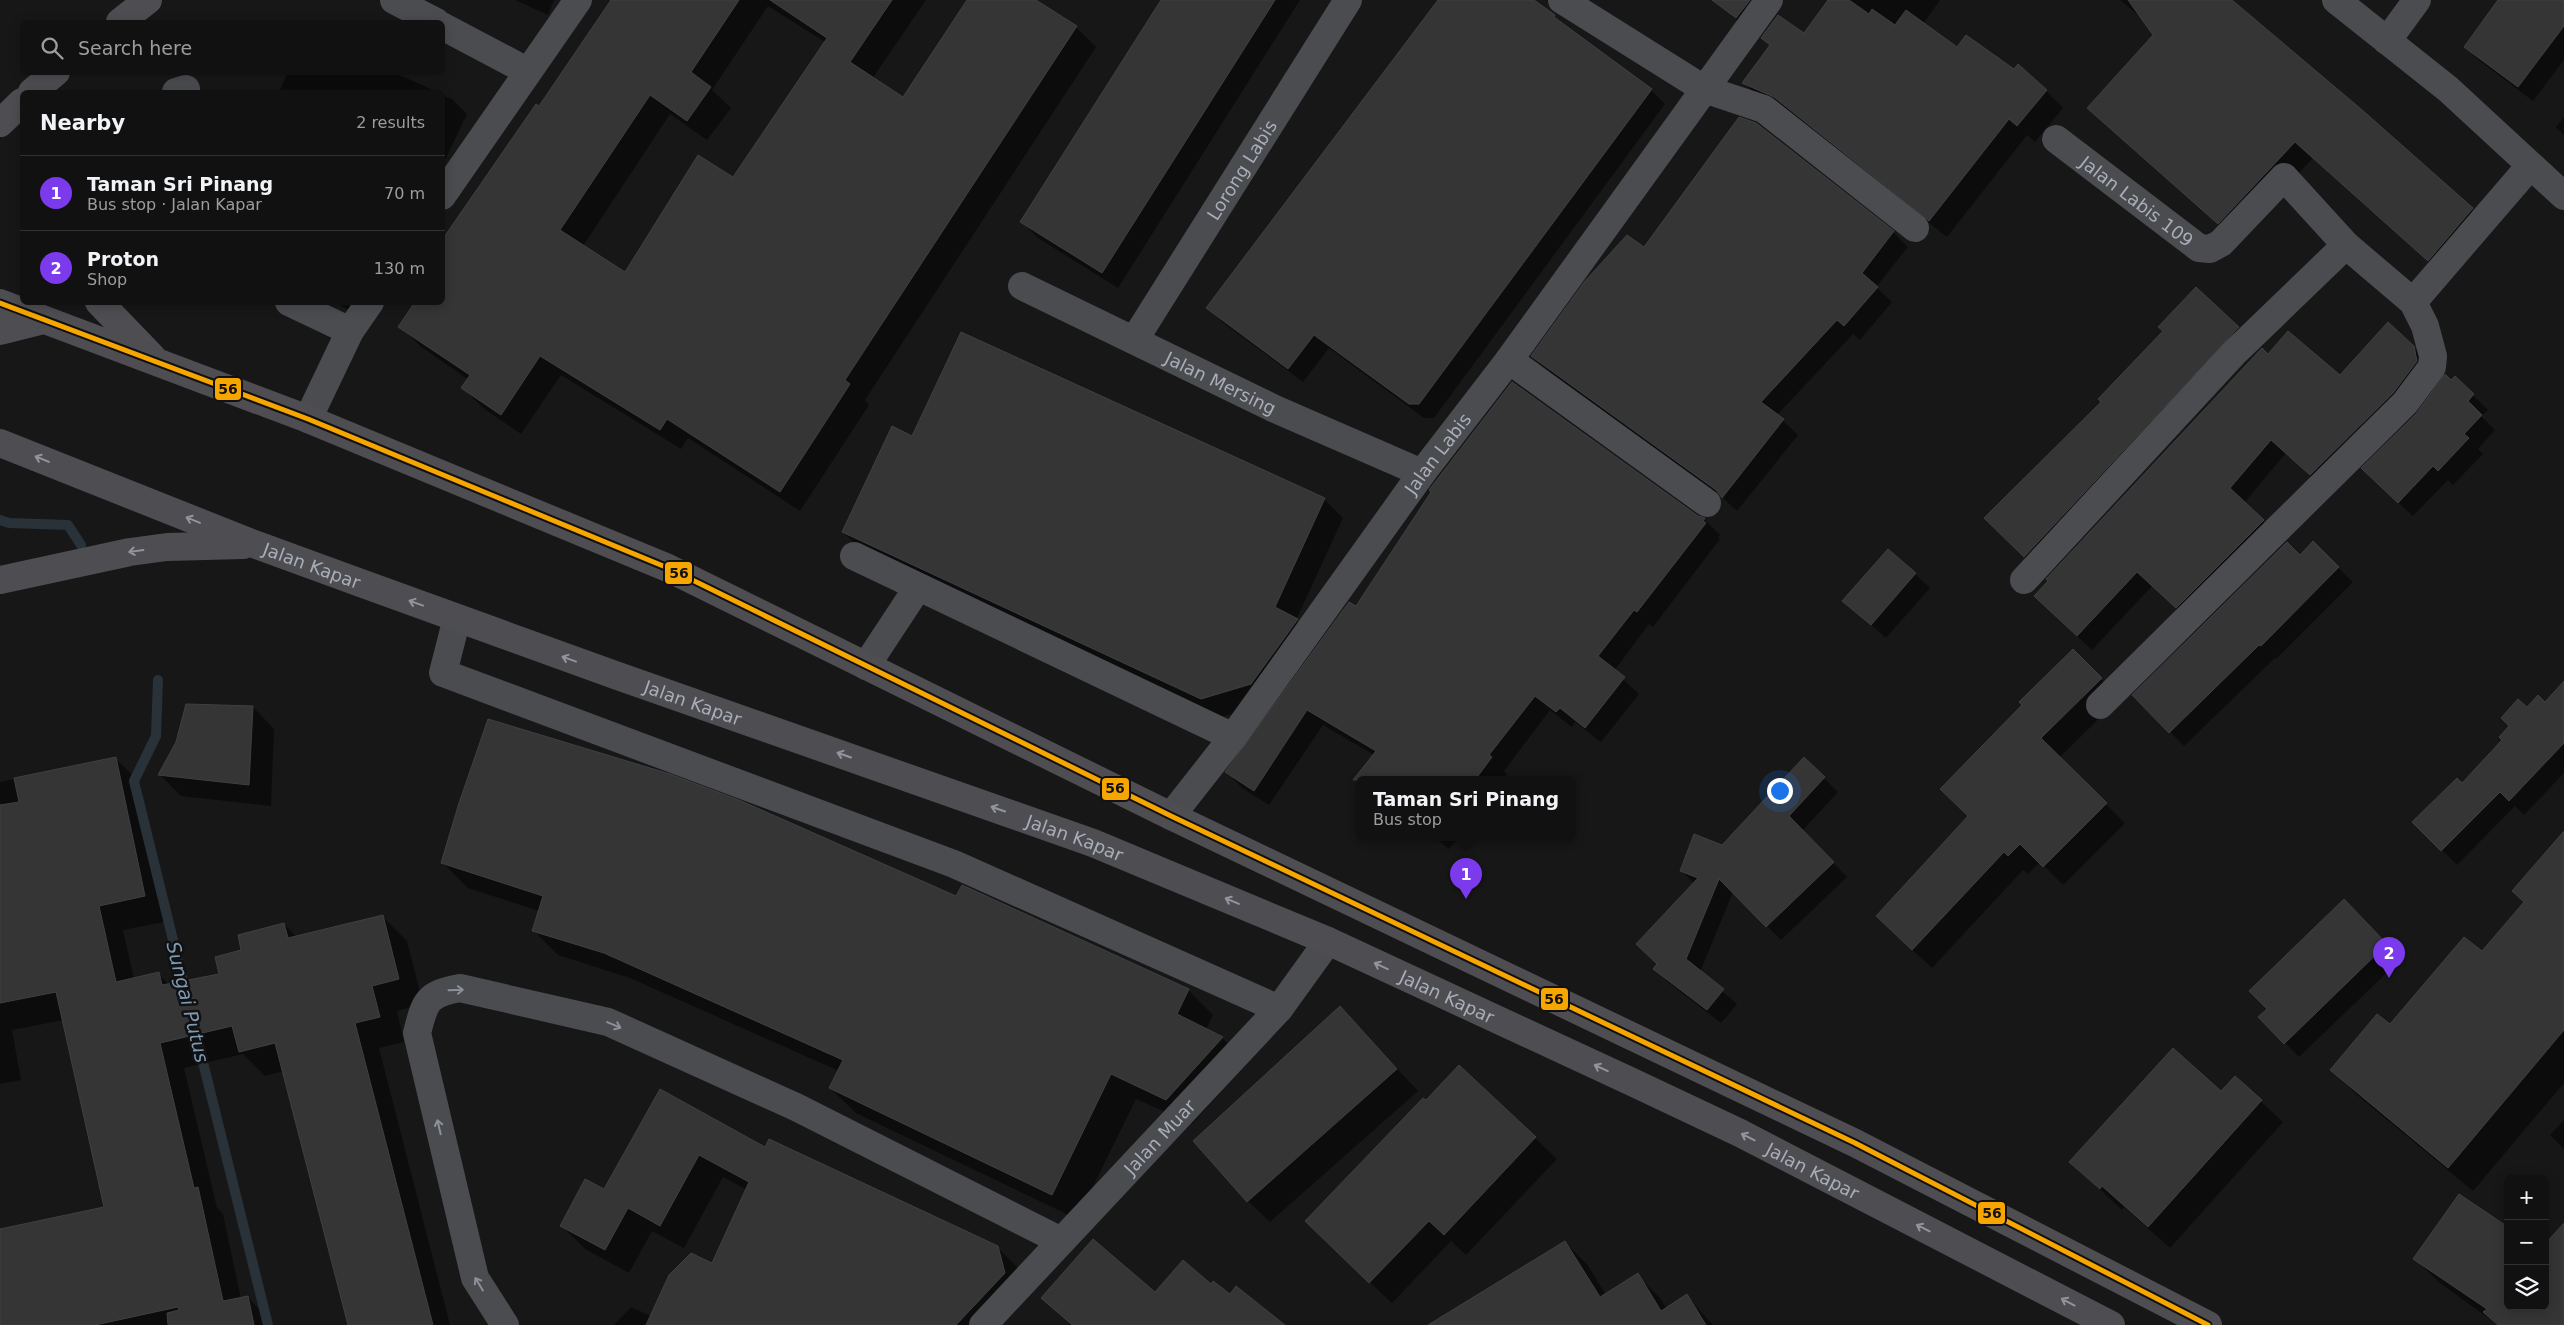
<!DOCTYPE html>
<html lang="en">
<head>
<meta charset="utf-8">
<style>
	body { margin:0; font-family:"DejaVu Sans",sans-serif; background:#1e1f1f; color:#f1f3f6 }
	.controls { position:absolute; right:15px; bottom:15px; display:grid; overflow:hidden; border-radius:8px; box-shadow:0 2px 12px #0003 }
	.controls button { width:45px; height:45px; display:grid; place-items:center; padding:0; border:0; border-bottom:1px solid #303131; background:#111; color:#f1f3f6; font:25px sans-serif }
	.you { position:absolute; left:1779px; top:790px; width:18px; height:18px; margin:-12px; border:4px solid #fff; border-radius:50%; background:#1a73e8; box-shadow:0 0 0 8px #1a73e833 }
	.badge { display:grid; place-items:center; width:32px; height:32px; border-radius:50%; background:#7c3aed; color:#fff; font-size:16px; font-weight:700 }
	.pin { position:absolute; translate:-50% -41px; filter:drop-shadow(0 1px 2px #0008) }
	.pin::after { content:''; position:absolute; top:26px; width:18px; height:15px; background:inherit; clip-path:polygon(0 0,100% 0,50% 100%) }
	.popup { position:absolute; left:1356px; top:776px; width:220px; height:65px; box-sizing:border-box; display:grid; place-content:center; border-radius:8px; background:#111; filter:drop-shadow(0 1px 4px #0005); font-size:16px; white-space:nowrap; color:#9c9d9f }
	.popup b { font-size:19px; color:#f1f3f6 }
	.popup::after { content:''; position:absolute; left:50%; top:100%; margin-left:-10px; border:10px solid transparent; border-top-color:#111 }
	.list { margin:0; padding:0; list-style:none }
	h2 { display:flex; justify-content:space-between; align-items:center; height:65px; margin:0; padding:0 20px; font-size:21px }
	h2 small { font-size:16px; font-weight:400; color:#9c9d9f }
	.list li { display:grid; grid-template-columns:32px 1fr auto; gap:15px; align-items:center; box-sizing:border-box; height:75px; padding:0 20px; border-top:1px solid #303131 }
	.list b { display:block; font-size:19px; white-space:nowrap }
	.list p { margin:0; font-size:16px; white-space:nowrap; color:#9c9d9f }
	.list em { font-size:16px; font-style:normal; color:#9c9d9f }
	.icon { flex:none; width:28px; height:28px; fill:none; stroke:currentColor; stroke-width:2; stroke-linecap:round; stroke-linejoin:round }
	.map { position:relative; flex:none; width:2564px; height:1325px; overflow:hidden }
	.search { position:absolute; background:#111; box-shadow:0 2px 12px #0003; left:20px; top:20px; width:425px; height:55px; display:flex; align-items:center; gap:12px; box-sizing:border-box; padding:0 18px; border-radius:8px; color:#9c9d9f; font-size:19px }
	.panel { position:absolute; background:#111; box-shadow:0 2px 12px #0003; left:20px; top:90px; width:425px; height:215px; border-radius:8px }
	.map>svg:first-child { display:block }
	.shadow { fill:#0007; fill-rule:evenodd }
	.lines { fill:none; stroke-linecap:round; stroke-linejoin:round }
	.stream { stroke:#2a3239; stroke-width:10 }
	.building { fill:#353536; stroke:#3f4043 }
	.minor { stroke:#4b4c50; stroke-width:28 }
	.trunk { stroke:#4e4e52; stroke-width:28 }
	.bus-1-casing { stroke:#111113; stroke-width:9 }
	.bus-1 { stroke:#f7a600; stroke-width:5 }
	.oneway { stroke:#92959e }
	.oneway2 { stroke:#8c9099 }
	.labels { text-anchor:middle; dominant-baseline:central; stroke-width:5; stroke-linejoin:round; paint-order:stroke }
	.street-label { font-size:18px; fill:#a8adb8; stroke:#111113 }
	.water-label { font-size:19px; font-style:italic; fill:#7f9bb3; stroke:#111113 }
	.line-badge { stroke:#111113; stroke-width:2 }
	.pale-badge-label { font-size:14px; text-anchor:middle; font-weight:bold; fill:#111 }
</style>
</head>
<body>
<div class="map">
<svg width="2564" height="1325" viewBox="0 0 2564 1325">
	<rect width="100%" height="100%" fill="#171717"/>
	<path class="shadow" d="M 515,0 L 554,0 L 548,15 Z
		M 618,0 L 926,0 L 872,79 L 904,99 L 969,0 L 1034,0 L 1076,27 L 1096,47 L 865,400 L 869,405 L 800,511 L 688,438 L 681,449 L 561,375 L 521,434 L 483,408 L 463,388 L 469,380 L 420,346 L 400,326 L 442,302 L 540,108 ZM 768,6 L 825,42 L 733,179 L 626,274 L 583,246 L 670,114 L 707,140 L 731,108 L 712,90 Z
		M 1162,0 L 1300,0 L 1118,288 L 1038,238 L 1022,222 Z
		M 1440,0 L 1531,0 L 1651,90 L 1665,104 L 1434,418 L 1424,418 L 1329,348 L 1303,382 L 1222,322 L 1208,307 Z
		M 1721,0 L 1777,0 L 1754,35 L 1718,3 Z
		M 1829,0 L 1940,0 L 1923,24 L 1957,49 L 2014,71 L 2046,91 L 2063,108 L 2035,142 L 2027,135 L 1947,237 L 1792,114 L 1761,100 L 1744,83 L 1804,35 Z
		M 2120,0 L 2231,0 L 2360,110 L 2489,226 L 2446,277 L 2313,158 L 2236,240 L 2106,125 L 2155,35 L 2145,21 Z
		M 2500,0 L 2564,0 L 2564,60 L 2533,101 L 2480,61 L 2465,47 Z
		M 288,72 L 393,72 L 437,92 L 279,92 Z
		M 442,95 L 452,99 L 467,114 L 442,166 Z
		M 2564,117 L 2564,135 L 2556,127 Z
		M 1756,124 L 1893,232 L 1908,247 L 1876,287 L 1892,302 L 1860,340 L 1853,334 L 1777,415 L 1798,435 L 1737,511 L 1724,499 L 1547,371 L 1532,356 L 1644,249 Z
		M 333,302 L 360,302 L 355,313 Z
		M 2238,328 L 2252,342 L 2039,571 L 1986,518 Z
		M 2413,347 L 2428,362 L 2325,489 L 2286,453 L 2244,503 L 2278,536 L 2191,622 L 2153,585 L 2092,650 L 2050,611 L 2268,356 L 2340,376 Z
		M 2455,378 L 2488,410 L 2481,416 L 2495,430 L 2478,449 L 2483,454 L 2453,485 L 2448,480 L 2413,516 L 2377,483 Z
		M 913,437 L 1324,499 L 1343,518 L 1296,620 L 1316,639 L 1270,703 L 1221,717 L 862,550 L 843,532 Z
		M 1697,517 L 1705,520 L 1720,535 L 1718,537 L 1720,539 L 1653,627 L 1649,624 L 1614,671 L 1639,694 L 1601,742 L 1575,722 L 1572,727 L 1550,710 L 1504,771 L 1507,774 L 1502,780 L 1362,780 L 1358,776 L 1374,755 L 1323,725 L 1269,805 L 1242,788 L 1227,772 L 1357,608 Z
		M 2313,543 L 2353,582 L 2276,659 L 2275,658 L 2184,746 L 2134,695 L 2300,556 Z
		M 1915,574 L 1930,588 L 1886,638 L 1844,601 Z
		M 2073,651 L 2120,698 L 2059,758 L 2125,823 L 2063,885 L 2040,862 L 2028,874 L 2023,870 L 1932,968 L 1896,935 L 1969,817 L 2024,705 Z
		M 2564,683 L 2564,773 L 2524,815 L 2515,806 L 2457,865 L 2414,822 L 2462,784 L 2504,740 L 2527,709 L 2545,703 Z
		M 253,707 L 274,729 L 271,806 L 181,796 L 159,774 L 177,742 Z
		M 115,758 L 140,783 L 169,921 L 123,930 L 134,979 L 158,974 L 170,985 L 221,975 L 243,950 L 284,924 L 297,937 L 382,916 L 407,941 L 423,1004 L 397,1011 L 404,1042 L 379,1048 L 450,1325 L 350,1325 L 284,1071 L 265,1076 L 243,1054 L 184,1068 L 217,1208 L 223,1214 L 241,1299 L 248,1297 L 273,1325 L 0,1325 L 0,1229 L 106,1208 L 64,1020 L 12,1030 L 21,1080 L 0,1084 L 0,782 Z
		M 1804,759 L 1838,792 L 1802,831 L 1847,877 L 1781,940 L 1733,892 L 1700,972 L 1737,1004 L 1721,1023 L 1669,983 L 1655,969 L 1695,884 L 1681,871 L 1722,846 Z
		M 2564,833 L 2564,1083 L 2473,1191 L 2356,1094 L 2332,1070 L 2482,953 L 2525,902 Z
		M 1435,838 L 1458,838 L 1449,849 Z
		M 443,863 L 957,898 L 1188,990 L 1213,1015 L 1206,1030 L 1222,1038 L 1247,1063 L 1192,1124 L 1136,1099 L 1077,1219 L 856,1113 L 830,1088 L 839,1071 L 630,978 L 558,955 L 533,930 L 539,911 L 468,888 Z
		M 2344,901 L 2401,959 L 2299,1057 L 2260,1017 L 2268,1009 Z
		M 1340,1008 L 1418,1091 L 1270,1222 L 1248,1201 Z
		M 2235,1078 L 2283,1122 L 2170,1248 L 2124,1207 L 2122,1210 L 2071,1162 L 2221,1093 Z
		M 660,1091 L 766,1148 L 997,1247 L 1021,1271 L 1001,1325 L 614,1325 L 631,1307 L 651,1316 L 713,1264 L 747,1190 L 723,1177 L 684,1248 L 652,1231 L 629,1273 L 585,1249 L 561,1225 L 605,1191 Z
		M 2564,1120 L 2564,1149 L 2550,1135 Z
		M 1535,1138 L 1557,1159 L 1466,1255 L 1451,1241 L 1392,1303 L 1328,1243 Z
		M 2564,1224 L 2564,1325 L 2498,1325 L 2440,1283 L 2415,1259 L 2508,1306 L 2545,1306 Z
		M 1565,1243 L 1587,1264 L 1606,1295 L 1637,1275 L 1659,1297 L 1667,1309 L 1687,1296 L 1713,1325 L 1430,1325 Z
		M 1211,1285 L 1280,1325 L 1070,1325 L 1042,1298 L 1155,1294 Z"/>
	<g class="lines">
		<path class="stream" d="M 0,520 L 9,523 L 68,525 L 81,545
			M 158,680 L 156,736 L 134,781 L 186,993
			M 193,1022 L 268,1325"/>
	</g>
	<path class="building" d="M 611,0 L 739,0 L 691,72 L 711,87 L 687,121 L 650,95 L 560,230 L 625,272 L 698,155 L 733,177 L 827,38 L 770,0 L 892,0 L 850,62 L 903,97 L 967,0 L 1036,0 L 1077,26 L 845,380 L 850,384 L 780,492 L 667,419 L 660,430 L 540,356 L 501,415 L 461,388 L 470,375 L 398,327 L 415,302 L 442,302 L 442,240 L 536,104 L 539,106 Z
		M 1161,0 L 1275,0 L 1102,273 L 1020,222 Z
		M 1438,0 L 1534,0 L 1555,15 L 1554,17 L 1652,89 L 1419,404 L 1409,404 L 1314,335 L 1288,369 L 1206,308 Z
		M 1712,0 L 1750,0 L 1736,18 Z
		M 1828,0 L 1849,0 L 1869,14 L 1872,9 L 1895,25 L 1906,10 L 1957,47 L 1966,35 L 2014,69 L 2018,64 L 2047,90 L 2017,126 L 2009,119 L 1929,221 L 1774,97 L 1742,83 L 1770,45 L 1761,38 L 1778,15 L 1804,33 Z
		M 2128,0 L 2232,0 L 2361,109 L 2473,208 L 2428,261 L 2295,142 L 2218,224 L 2087,108 L 2153,35 Z
		M 2498,0 L 2564,0 L 2564,26 L 2518,87 L 2464,47 Z
		M 1739,117 L 1756,123 L 1894,231 L 1862,273 L 1878,287 L 1844,326 L 1837,320 L 1761,402 L 1784,419 L 1722,498 L 1716,490 L 1531,356 L 1585,281 L 1627,235 L 1644,247 Z
		M 2196,287 L 2239,327 L 2024,557 L 1984,518 L 2101,402 L 2098,399 L 2163,331 L 2158,327 Z
		M 2388,322 L 2414,346 L 2417,361 L 2393,393 L 2310,475 L 2271,440 L 2230,488 L 2264,520 L 2176,608 L 2137,572 L 2077,636 L 2034,596 L 2048,581 L 2046,579 L 2262,348 L 2268,354 L 2288,331 L 2340,375 Z
		M 961,332 L 1325,498 L 1275,607 L 1298,619 L 1251,684 L 1201,699 L 842,532 L 892,426 L 912,436 Z
		M 2445,374 L 2451,380 L 2455,376 L 2474,394 L 2468,401 L 2482,415 L 2464,434 L 2469,438 L 2438,471 L 2433,466 L 2398,503 L 2361,468 L 2416,414 Z
		M 1512,382 L 1698,516 L 1705,518 L 1703,521 L 1706,523 L 1637,612 L 1634,610 L 1598,656 L 1625,677 L 1585,728 L 1560,708 L 1556,712 L 1535,696 L 1489,755 L 1492,757 L 1475,780 L 1353,780 L 1376,751 L 1307,710 L 1254,791 L 1225,772 L 1349,602 L 1356,606 L 1431,492 L 1429,490 Z
		M 2313,541 L 2339,567 L 2261,646 L 2259,645 L 2169,733 L 2132,695 L 2287,542 L 2300,555 Z
		M 1888,549 L 1916,573 L 1871,625 L 1842,601 Z
		M 2073,649 L 2102,678 L 2041,738 L 2107,803 L 2043,867 L 2020,844 L 2008,856 L 2004,852 L 1912,950 L 1876,916 L 1968,816 L 1940,789 L 2022,705 L 2019,702 Z
		M 2564,681 L 2564,743 L 2509,801 L 2500,792 L 2441,851 L 2412,822 L 2457,778 L 2462,783 L 2502,740 L 2499,737 L 2509,726 L 2501,718 L 2518,699 L 2527,707 L 2538,695 L 2545,702 Z
		M 186,704 L 253,706 L 249,785 L 158,775 L 176,742 Z
		M 488,719 L 670,774 L 739,800 L 956,896 L 962,885 L 1189,989 L 1177,1014 L 1223,1037 L 1166,1100 L 1111,1074 L 1052,1195 L 829,1088 L 843,1060 L 604,953 L 532,931 L 543,896 L 441,863 L 459,803 Z
		M 116,757 L 145,896 L 99,906 L 116,982 L 159,972 L 162,985 L 219,974 L 215,957 L 241,950 L 238,935 L 284,923 L 288,938 L 383,915 L 399,979 L 372,986 L 380,1017 L 355,1023 L 433,1325 L 348,1325 L 275,1043 L 239,1052 L 232,1026 L 160,1043 L 194,1188 L 198,1187 L 223,1301 L 248,1296 L 254,1325 L 168,1325 L 167,1313 L 179,1310 L 178,1307 L 95,1325 L 0,1325 L 0,1229 L 104,1207 L 56,992 L 0,1003 L 0,805 L 19,802 L 14,778 Z
		M 1804,757 L 1825,777 L 1789,816 L 1834,862 L 1766,927 L 1719,879 L 1686,959 L 1724,989 L 1707,1010 L 1653,969 L 1657,964 L 1636,944 L 1698,878 L 1680,871 L 1694,834 L 1722,845 Z
		M 2564,831 L 2564,1030 L 2448,1168 L 2330,1070 L 2377,1014 L 2390,1024 L 2464,937 L 2482,951 L 2524,902 L 2512,891 Z
		M 2344,899 L 2387,944 L 2284,1044 L 2258,1017 L 2267,1009 L 2249,991 Z
		M 1340,1006 L 1397,1069 L 1247,1202 L 1193,1141 Z
		M 2173,1048 L 2221,1091 L 2235,1076 L 2262,1100 L 2148,1227 L 2102,1186 L 2100,1189 L 2069,1162 Z
		M 1459,1065 L 1536,1137 L 1444,1235 L 1429,1221 L 1369,1283 L 1305,1221 L 1423,1098 L 1426,1100 Z
		M 660,1089 L 765,1147 L 769,1139 L 998,1246 L 1005,1273 L 956,1325 L 646,1325 L 669,1275 L 691,1253 L 712,1263 L 749,1182 L 699,1155 L 660,1226 L 628,1208 L 605,1250 L 560,1226 L 585,1179 L 604,1189 Z
		M 2459,1194 L 2508,1227 L 2508,1306 L 2545,1306 L 2545,1244 L 2564,1223 L 2564,1325 L 2498,1325 L 2483,1312 L 2487,1309 L 2413,1259 Z
		M 1093,1239 L 1155,1292 L 1183,1260 L 1211,1284 L 1213,1281 L 1230,1294 L 1236,1286 L 1285,1325 L 1072,1325 L 1041,1298 Z
		M 1565,1241 L 1600,1297 L 1638,1273 L 1661,1311 L 1687,1294 L 1706,1325 L 1428,1325 Z"/>
	<g class="lines">
		<g class="minor">
			<path d="M 394,0 L 436,22"/>
			<path d="M 1562,0 L 1704,89 L 1764,109 L 1915,228"/>
			<path d="M 2336,0 L 2448,89 L 2564,196"/>
			<path d="M 442,26 L 527,71"/>
			<path d="M 2387,41 L 2417,0"/>
			<path d="M 176,92 L 186,89"/>
			<path id="s1" d="M 2056,139 L 2199,248 L 2210,249 L 2221,243 L 2284,177 L 2346,245 L 2413,302 L 2425,326 L 2433,356 L 2432,367 L 2405,403 L 2100,705"/>
			<path d="M 442,196 L 578,0"/>
			<path id="s2" d="M 1022,286 L 1275,409 L 1422,473"/>
			<path d="M 289,302 L 350,331"/>
			<path d="M 2413,302 L 2530,166"/>
			<path id="s3" d="M 1135,339 L 1348,0"/>
			<path d="M 1509,360 L 1707,503"/>
			<path d="M 308,419 L 350,331 L 370,302"/>
			<path d="M 854,556 L 1233,737"/>
			<path d="M 2024,580 L 2233,354 L 2346,245"/>
			<path d="M 457,618 L 443,673 L 954,864 L 1279,1009"/>
			<path d="M 866,666 L 918,587"/>
			<path id="s4" d="M 1171,816 L 1233,737 L 1422,473 L 1509,360 L 1769,0"/>
			<path d="M 505,1325 L 475,1278 L 417,1033 C 425,1002 426,994 460,988 L 608,1022 L 796,1107 L 1061,1241"/>
			<path id="s5" d="M 983,1325 L 1279,1009 L 1328,941"/>
		</g>
		<g class="trunk">
			<path d="M 120,22 L 148,0"/>
			<path d="M 32,92 L 56,72"/>
			<path d="M 0,123 L 22,102"/>
			<path d="M 99,302 L 152,357"/>
			<path d="M 0,303 L 308,419 L 668,568 L 1171,816 L 1855,1143 L 2208,1325"/>
			<path d="M 0,331 L 44,320"/>
			<path id="s6" d="M 0,443 L 254,544 L 358,582 L 615,675 L 1093,843 L 1328,941 L 1632,1082 L 1740,1133 L 2111,1325"/>
			<path d="M 0,580 L 130,552 L 167,547 L 243,545"/>
		</g>
		<g class="bus-1-casing">
			<path id="bus-1" d="M 0,303 L 308,419 L 668,568 L 1171,816 L 1855,1143 L 2208,1325"/>
		</g>
		<use href="#bus-1" class="bus-1"/>
	</g>
	<defs><path id="oneway-shaft" d="M-6 0H5M1.5-3L5.5 0L1.5 3" fill="none" stroke-width="1.6" stroke-linecap="round" stroke-linejoin="round" transform="scale(1.25)"/></defs>
	<g class="oneway">
		<use href="#oneway-shaft" transform="translate(42 459) rotate(-158)"/>
		<use href="#oneway-shaft" transform="translate(193 520) rotate(-158)"/>
		<use href="#oneway-shaft" transform="translate(136 551) rotate(172)"/>
		<use href="#oneway-shaft" transform="translate(416 603) rotate(-160)"/>
		<use href="#oneway-shaft" transform="translate(569 659) rotate(-160)"/>
		<use href="#oneway-shaft" transform="translate(844 755) rotate(-161)"/>
		<use href="#oneway-shaft" transform="translate(998 809) rotate(-161)"/>
		<use href="#oneway-shaft" transform="translate(1232 901) rotate(-157)"/>
		<use href="#oneway-shaft" transform="translate(1381 966) rotate(-155)"/>
		<use href="#oneway-shaft" transform="translate(1601 1068) rotate(-155)"/>
		<use href="#oneway-shaft" transform="translate(1748 1137) rotate(-153)"/>
		<use href="#oneway-shaft" transform="translate(1923 1228) rotate(-153)"/>
		<use href="#oneway-shaft" transform="translate(2068 1302) rotate(-152)"/>
	</g>
	<g class="oneway2">
		<use href="#oneway-shaft" transform="translate(456 990) rotate(-2)"/>
		<use href="#oneway-shaft" transform="translate(614 1025) rotate(23)"/>
		<use href="#oneway-shaft" transform="translate(439 1127) rotate(-103)"/>
		<use href="#oneway-shaft" transform="translate(479 1284) rotate(-121)"/>
	</g>
	<g class="labels">
		<g class="street-label">
			<text stroke="none"><textPath href="#s3" startOffset="200">Lorong Labis</textPath></text>
			<text stroke="none"><textPath href="#s1" startOffset="102">Jalan Labis 109</textPath></text>
			<text stroke="none"><textPath href="#s2" startOffset="221">Jalan Mersing</textPath></text>
			<text stroke="none"><textPath href="#s4" startOffset="450">Jalan Labis</textPath></text>
			<text stroke="none"><textPath href="#s6" startOffset="335">Jalan Kapar</textPath></text>
			<text stroke="none"><textPath href="#s6" startOffset="740">Jalan Kapar</textPath></text>
			<text stroke="none"><textPath href="#s6" startOffset="1145">Jalan Kapar</textPath></text>
			<text stroke="none"><textPath href="#s6" startOffset="1550">Jalan Kapar</textPath></text>
			<text stroke="none"><textPath href="#s5" startOffset="258">Jalan Muar</textPath></text>
			<text stroke="none"><textPath href="#s6" startOffset="1955">Jalan Kapar</textPath></text>
		</g>
		<g class="water-label">
			<text transform="translate(188 1002) rotate(76)">Sungai Putus</text>
		</g>
	</g>
	<g class="line-badge">
		<rect x="214" y="377" width="28" height="24" rx="5" fill="#f7a600"/>
		<rect x="664" y="561" width="29" height="24" rx="5" fill="#f7a600"/>
		<rect x="1101" y="777" width="29" height="24" rx="5" fill="#f7a600"/>
		<rect x="1540" y="987" width="29" height="24" rx="5" fill="#f7a600"/>
		<rect x="1977" y="1201" width="29" height="24" rx="5" fill="#f7a600"/>
	</g>
	<g class="pale-badge-label">
		<text x="228" y="394">56</text>
		<text x="679" y="578">56</text>
		<text x="1115" y="793">56</text>
		<text x="1554" y="1004">56</text>
		<text x="1992" y="1218">56</text>
	</g>
</svg>
<div class="controls">
<button>+</button>
<button>−</button>
<button><svg class="icon" aria-label="layers" viewBox="0 0 24 24"><path d="M12 4l9 5-9 5-9-5zM3 14l9 5 9-5"/></svg></button>
</div>
<div class="you"></div>
<div class="pin badge" style="left:1466px;top:899px">1</div>
<div class="popup"><b>Taman Sri Pinang</b>Bus stop</div>
<div class="pin badge" style="left:2389px;top:978px">2</div>
<div class="search"><svg class="icon" aria-label="search" viewBox="0 0 24 24"><circle cx="10" cy="10" r="6"/><path d="M15 15l6 6"/></svg>Search here</div>
<section class="panel">
<h2>Nearby<small>2 results</small></h2>
<ul class="list">
<li><span class="badge">1</span><div><b>Taman Sri Pinang</b><p>Bus stop · Jalan Kapar</p></div><em>70 m</em></li>
<li><span class="badge">2</span><div><b>Proton</b><p>Shop</p></div><em>130 m</em></li>
</ul>
</section>
</div>
</body>
</html>
